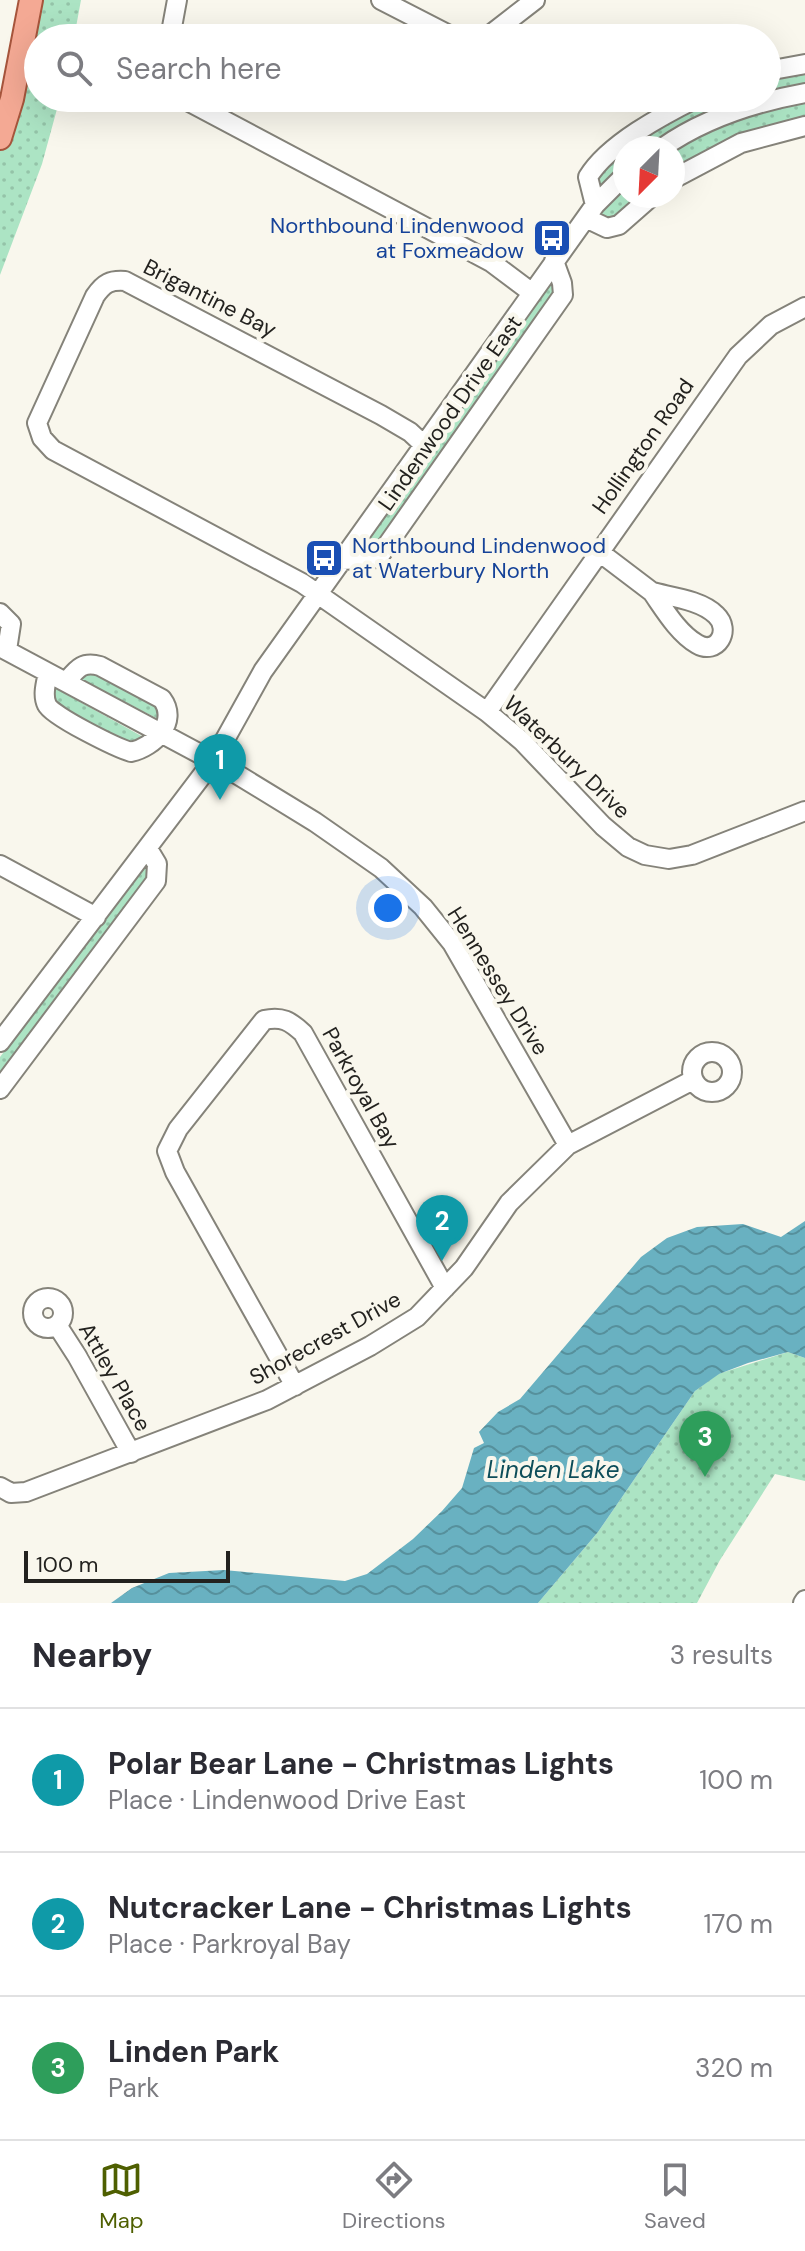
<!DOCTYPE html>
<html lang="en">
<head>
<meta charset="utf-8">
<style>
	body { margin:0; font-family:"DM Sans",sans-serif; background:#f2f2f3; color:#2b2b33 }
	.compass { position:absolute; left:613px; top:136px; width:72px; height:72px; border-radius:50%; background:#fff; box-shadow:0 8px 32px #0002; rotate:204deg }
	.scale { position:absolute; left:24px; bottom:20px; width:206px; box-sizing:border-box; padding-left:8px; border:4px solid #23221f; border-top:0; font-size:22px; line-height:28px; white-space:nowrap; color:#23221f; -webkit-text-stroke:6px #f9f7ed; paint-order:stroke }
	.you { position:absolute; left:388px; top:908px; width:28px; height:28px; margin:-20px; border:6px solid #fff; border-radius:50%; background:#1a73e8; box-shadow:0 0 0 12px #1a73e833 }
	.badge { display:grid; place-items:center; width:52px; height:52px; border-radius:50%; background:#4e5f01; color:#fff; font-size:26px; font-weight:700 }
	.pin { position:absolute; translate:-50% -66px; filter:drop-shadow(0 2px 4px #0008) }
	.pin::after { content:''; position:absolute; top:42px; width:28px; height:24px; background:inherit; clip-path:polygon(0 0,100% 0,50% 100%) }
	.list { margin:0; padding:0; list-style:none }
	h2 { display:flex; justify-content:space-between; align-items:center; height:104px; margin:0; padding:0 32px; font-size:34px }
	h2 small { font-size:26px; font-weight:400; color:#7c7c81 }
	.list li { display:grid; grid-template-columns:52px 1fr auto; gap:24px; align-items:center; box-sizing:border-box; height:144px; padding:0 32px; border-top:2px solid #e1e1e2 }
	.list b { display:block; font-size:30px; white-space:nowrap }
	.list p { margin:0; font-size:26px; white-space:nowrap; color:#7c7c81 }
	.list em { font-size:26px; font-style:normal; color:#7c7c81 }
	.icon { flex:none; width:44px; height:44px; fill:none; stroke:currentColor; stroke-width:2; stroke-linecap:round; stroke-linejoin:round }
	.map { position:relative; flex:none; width:805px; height:1603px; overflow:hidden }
	.search { position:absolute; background:#fff; box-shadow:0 8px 32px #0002; left:24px; right:24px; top:24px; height:88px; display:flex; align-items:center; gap:20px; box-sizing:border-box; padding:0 28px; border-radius:44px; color:#7c7c81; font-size:30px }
	.sheet { height:536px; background:#fff }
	nav { display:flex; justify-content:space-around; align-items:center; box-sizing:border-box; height:112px; border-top:2px solid #e1e1e2; background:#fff; font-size:22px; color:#7c7c81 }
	nav a { display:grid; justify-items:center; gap:4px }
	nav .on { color:#4e5f01 }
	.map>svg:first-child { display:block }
	.green { fill:url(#green-dots) }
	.water { fill:url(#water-waves) }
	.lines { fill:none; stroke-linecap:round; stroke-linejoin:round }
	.minor-casing { stroke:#85837a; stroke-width:22 }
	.major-casing { stroke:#a6553c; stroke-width:26 }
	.minor { stroke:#fff; stroke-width:18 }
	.major { stroke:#f4a994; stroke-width:22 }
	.labels { text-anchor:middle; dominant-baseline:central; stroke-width:8; stroke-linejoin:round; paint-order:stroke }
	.transit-label { font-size:22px; fill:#164399; stroke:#f9f7ed; text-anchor:end }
	.street-label { font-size:22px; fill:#23221f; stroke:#f9f7ed }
	.water-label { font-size:24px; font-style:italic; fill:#0d4d59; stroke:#f9f7ed }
</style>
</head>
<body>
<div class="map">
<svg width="805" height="1603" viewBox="0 0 805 1603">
	<defs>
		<pattern id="green-dots" width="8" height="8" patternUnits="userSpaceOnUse" patternTransform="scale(2)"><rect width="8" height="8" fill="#ace4c4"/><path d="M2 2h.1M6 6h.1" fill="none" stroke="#94c3a8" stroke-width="1.8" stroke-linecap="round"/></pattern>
		<pattern id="water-waves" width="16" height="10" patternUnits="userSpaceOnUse" patternTransform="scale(2)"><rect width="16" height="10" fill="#69b1c1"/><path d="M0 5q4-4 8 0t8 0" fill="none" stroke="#56909c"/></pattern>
	</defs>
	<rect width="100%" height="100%" fill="#f9f7ed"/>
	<path class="green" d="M 31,0 L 81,0 L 74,38 L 38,38 L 38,98 L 60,98 L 42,164 L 0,275 L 0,138 Z
		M 805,70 L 805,126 L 673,179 L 673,148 L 628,148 L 675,117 L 713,98 L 767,98 L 767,78 Z
		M 625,150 L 625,196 L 652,196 L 619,225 L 586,218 L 596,176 Z
		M 554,261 L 562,283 L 378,558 L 342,560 Z
		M 86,669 L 159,705 L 160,720 L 79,678 Z
		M 51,688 L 55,688 L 145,738 L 130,745 L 56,707 Z
		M 148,863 L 153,871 L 0,1080 L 0,1057 Z
		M 788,1352 L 805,1358 L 805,1481 L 775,1474 L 720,1560 L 697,1603 L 538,1603 L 598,1532 L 695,1391 L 718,1374 Z"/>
	<path class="water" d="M 805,1221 L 805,1358 L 788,1352 L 748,1363 L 719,1374 L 695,1391 L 598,1532 L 538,1603 L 111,1603 L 132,1588 L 169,1573 L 224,1570 L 345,1581 L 367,1574 L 413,1539 L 442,1511 L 462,1488 L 474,1448 L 484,1443 L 479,1432 L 498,1412 L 520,1399 L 641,1257 L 667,1238 L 697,1227 L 743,1224 L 781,1237 Z"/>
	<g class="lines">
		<g class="minor-casing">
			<path id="minor" d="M 381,0 L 455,38
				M 170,38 L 177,0
				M 486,38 L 535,0
				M 767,71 L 805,64
				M 182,98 L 491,262 L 531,292
				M 662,148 C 703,119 756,102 805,93
				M 673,179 L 741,143 L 805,126
				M 595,205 L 588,177 C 608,144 663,115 697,98
				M 586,218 L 607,228 L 619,225 L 652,196
				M 424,445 L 410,432 L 381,415 L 125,281 C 110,280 104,283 95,296 L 37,423 L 42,438 L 53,450 L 302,583 L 487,712 L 522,741 L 603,826 L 628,847 L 645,855 L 669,859 L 692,855 L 805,811
				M 598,551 L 652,592
				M 342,560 L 378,558 L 563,295 L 562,283 L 554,261
				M 652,592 C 671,597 701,600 716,615 C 732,630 717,656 697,644 C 678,633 664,609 652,592 Z
				M 0,613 L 11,624 L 7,650
				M 0,647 L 230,770 L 315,822 L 381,868 L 423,907 L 452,943 L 568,1145
				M 48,673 C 46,683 42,695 47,705 C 52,716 117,748 131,752 C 154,747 179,722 162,699 L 100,666 C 82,661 77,669 66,682
				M 487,712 L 738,356 L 771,325 L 805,307
				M 0,865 L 96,917
				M 0,1042 L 213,761 L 263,671 L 595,205 L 625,175
				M692 1072a20 20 0 1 1 40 0a20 20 0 1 1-40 0Z
				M 0,1089 L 156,881 L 157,864 L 148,849
				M33 1313a15 15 0 1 1 30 0a15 15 0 1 1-30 0Z
				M 57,1325 L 77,1356 L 131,1453
				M 295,1386 L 175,1172 L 167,1151 L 178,1129 L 264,1020 C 282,1016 290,1021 303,1033 L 445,1288
				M 0,1487 L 11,1493 L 26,1492 L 267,1400 L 370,1346 L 417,1317 L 464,1268 L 509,1203 L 568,1145 L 693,1080
				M 803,1603 L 805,1600"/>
		</g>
		<g class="major-casing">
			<path id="major" d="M 0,138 L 12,99 L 31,0"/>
		</g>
		<use href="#minor" class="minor"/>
		<use href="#major" class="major"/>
	</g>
	<defs>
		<g id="bus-square" transform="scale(2)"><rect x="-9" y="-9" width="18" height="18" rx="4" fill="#1a4fb4" stroke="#f9f7ed"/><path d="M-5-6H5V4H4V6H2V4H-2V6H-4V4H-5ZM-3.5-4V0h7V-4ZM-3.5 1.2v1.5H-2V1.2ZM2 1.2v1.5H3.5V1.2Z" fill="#fff"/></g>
	</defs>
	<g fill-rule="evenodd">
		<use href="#bus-square" x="552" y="238"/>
		<use href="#bus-square" x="324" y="558"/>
	</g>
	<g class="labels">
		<g class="transit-label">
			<text x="524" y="225">Northbound Lindenwood<tspan x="524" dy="25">at Foxmeadow</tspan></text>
			<text x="352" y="545" text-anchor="start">Northbound Lindenwood<tspan x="352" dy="25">at Waterbury North</tspan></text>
		</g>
		<g class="street-label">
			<text transform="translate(210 298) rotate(27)">Brigantine Bay</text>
			<text transform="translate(450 413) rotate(-55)">Lindenwood Drive East</text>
			<text transform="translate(643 446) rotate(-55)">Hollington Road</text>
			<text transform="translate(567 757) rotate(44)">Waterbury Drive</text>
			<text transform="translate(498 981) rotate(58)">Hennessey Drive</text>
			<text transform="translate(361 1088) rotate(61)">Parkroyal Bay</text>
			<text transform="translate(325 1338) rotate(-29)">Shorecrest Drive</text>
			<text transform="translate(115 1377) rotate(60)">Attley Place</text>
		</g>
		<g class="water-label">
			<text x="553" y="1469">Linden Lake</text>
		</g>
	</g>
</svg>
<svg class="compass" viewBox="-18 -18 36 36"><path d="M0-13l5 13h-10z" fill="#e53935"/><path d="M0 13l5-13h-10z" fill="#7c7c81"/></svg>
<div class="scale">100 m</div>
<div class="you"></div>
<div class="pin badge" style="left:220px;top:800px;background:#0f9aa8">1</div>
<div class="pin badge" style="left:442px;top:1261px;background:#0f9aa8">2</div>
<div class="pin badge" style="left:705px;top:1477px;background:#2e9e5b">3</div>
<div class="search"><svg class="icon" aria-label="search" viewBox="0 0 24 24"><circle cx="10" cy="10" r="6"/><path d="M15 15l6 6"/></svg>Search here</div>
</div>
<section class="sheet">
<h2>Nearby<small>3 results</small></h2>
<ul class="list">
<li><span class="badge" style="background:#0f9aa8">1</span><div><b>Polar Bear Lane - Christmas Lights</b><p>Place · Lindenwood Drive East</p></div><em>100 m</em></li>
<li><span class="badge" style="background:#0f9aa8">2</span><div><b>Nutcracker Lane - Christmas Lights</b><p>Place · Parkroyal Bay</p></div><em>170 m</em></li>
<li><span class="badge" style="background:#2e9e5b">3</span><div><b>Linden Park</b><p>Park</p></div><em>320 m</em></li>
</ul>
</section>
<nav>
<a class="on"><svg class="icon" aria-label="map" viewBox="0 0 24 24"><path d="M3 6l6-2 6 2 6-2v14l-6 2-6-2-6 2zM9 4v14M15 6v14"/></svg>Map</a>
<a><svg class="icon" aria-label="directions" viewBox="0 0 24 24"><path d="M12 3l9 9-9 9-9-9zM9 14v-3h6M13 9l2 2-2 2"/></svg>Directions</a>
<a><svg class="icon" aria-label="saved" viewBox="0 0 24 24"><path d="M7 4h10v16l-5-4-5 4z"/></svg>Saved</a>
</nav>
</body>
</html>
